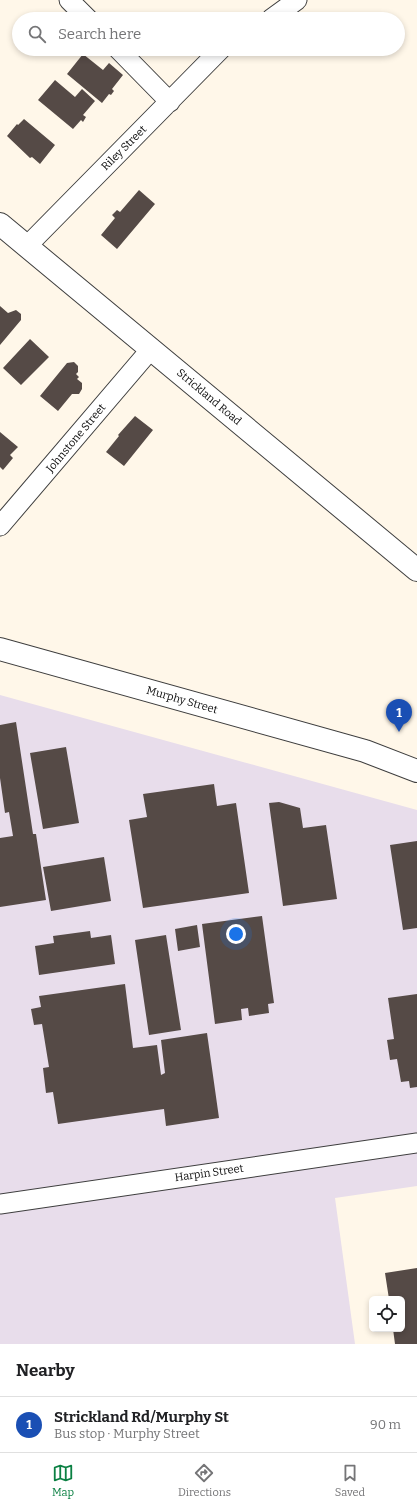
<!DOCTYPE html>
<html lang="en">
<head>
<meta charset="utf-8">
<style>
	body { margin:0; font-family:Bitter,serif; background:#f2f2f2; color:#202124 }
	.controls { position:absolute; right:12px; bottom:12px; display:grid; overflow:hidden; border-radius:6px; box-shadow:0 2px 6px #0003 }
	.controls button { width:36px; height:36px; display:grid; place-items:center; padding:0; border:0; border-bottom:1px solid #e0e0e0; background:#fff; color:#202124; font:20px sans-serif }
	.you { position:absolute; left:236px; top:934px; width:14px; height:14px; margin:-10px; border:3px solid #fff; border-radius:50%; background:#1a73e8; box-shadow:0 0 0 6px #1a73e833 }
	.badge { display:grid; place-items:center; width:26px; height:26px; border-radius:50%; background:#0b8043; color:#fff; font-size:13px; font-weight:700 }
	.pin { position:absolute; translate:-50% -33px; filter:drop-shadow(0 1px 2px #0008) }
	.pin::after { content:''; position:absolute; top:21px; width:14px; height:12px; background:inherit; clip-path:polygon(0 0,100% 0,50% 100%) }
	.list { margin:0; padding:0; list-style:none }
	h2 { display:flex; justify-content:space-between; align-items:center; height:52px; margin:0; padding:0 16px; font-size:17px }
	h2 small { font-size:13px; font-weight:400; color:#757577 }
	.list li { display:grid; grid-template-columns:26px 1fr auto; gap:12px; align-items:center; box-sizing:border-box; height:56px; padding:0 16px; border-top:1px solid #e0e0e0 }
	.list b { display:block; font-size:15px; white-space:nowrap }
	.list p { margin:0; font-size:13px; white-space:nowrap; color:#757577 }
	.list em { font-size:13px; font-style:normal; color:#757577 }
	.icon { flex:none; width:22px; height:22px; fill:none; stroke:currentColor; stroke-width:2; stroke-linecap:round; stroke-linejoin:round }
	.map { position:relative; flex:none; width:417px; height:1344px; overflow:hidden }
	.search { position:absolute; background:#fff; box-shadow:0 2px 6px #0003; left:12px; right:12px; top:12px; height:44px; display:flex; align-items:center; gap:10px; box-sizing:border-box; padding:0 14px; border-radius:22px; color:#757577; font-size:15px }
	.sheet { height:108px; background:#fff }
	nav { display:flex; justify-content:space-around; align-items:center; box-sizing:border-box; height:56px; border-top:1px solid #e0e0e0; background:#fff; font-size:11px; color:#757577 }
	nav a { display:grid; justify-items:center; gap:2px }
	nav .on { color:#0b8043 }
	.map>svg:first-child { display:block }
	.industrial { fill:#e8ddeb }
	.building { fill:#554a46 }
	.lines { fill:none; stroke-linecap:round; stroke-linejoin:round }
	.minor-casing { stroke:#3e3e3e; stroke-width:21 }
	.tertiary-casing { stroke:#3e3e3e; stroke-width:24 }
	.minor { stroke:#fff; stroke-width:19 }
	.tertiary { stroke:#fff; stroke-width:22 }
	.labels { text-anchor:middle; dominant-baseline:central; stroke-width:4; stroke-linejoin:round; paint-order:stroke }
	.street-label { font-size:11px; fill:#0b0b0b; stroke:#fff }
</style>
</head>
<body>
<div class="map">
<svg width="417" height="1344" viewBox="0 0 417 1344">
	<rect width="100%" height="100%" fill="#fff7e9"/>
	<path class="industrial" d="M 0,695 L 417,810 L 417,1186 L 335,1198 L 355,1344 L 0,1344 Z"/>
	<path class="building" d="M 83,54 L 103,70 L 109,63 L 123,75 L 112,89 L 114,91 L 111,95 L 109,94 L 102,103 L 67,74 Z
		M 55,80 L 75,97 L 82,89 L 95,101 L 83,115 L 86,117 L 83,122 L 81,120 L 73,129 L 38,100 Z
		M 24,119 L 55,145 L 40,164 L 32,157 L 30,158 L 7,136 L 17,124 L 18,125 Z
		M 139,190 L 155,204 L 117,249 L 101,235 L 115,218 L 112,215 L 117,210 L 120,212 Z
		M 0,306 L 8,313 L 16,310 L 21,314 L 21,320 L 0,345 Z
		M 30,339 L 49,357 L 21,385 L 3,368 Z
		M 74,362 L 78,366 L 78,372 L 76,374 L 79,377 L 77,379 L 82,383 L 82,389 L 79,394 L 72,394 L 58,411 L 40,396 L 67,363 Z
		M 135,416 L 153,430 L 124,466 L 106,452 L 119,436 L 118,435 Z
		M 0,432 L 18,447 L 10,455 L 13,458 L 3,470 L 0,467 Z
		M 16,722 L 33,834 L 36,834 L 46,900 L 0,907 L 0,838 L 13,836 L 9,812 L 5,813 L 0,778 L 0,725 Z
		M 66,747 L 79,823 L 43,829 L 30,753 Z
		M 214,784 L 217,806 L 236,803 L 249,893 L 143,908 L 129,820 L 147,817 L 143,794 Z
		M 279,802 L 300,808 L 303,828 L 326,825 L 337,899 L 283,906 L 269,803 Z
		M 417,841 L 417,928 L 403,930 L 390,845 Z
		M 104,857 L 111,901 L 51,911 L 43,867 Z
		M 262,916 L 274,1003 L 268,1004 L 269,1013 L 249,1016 L 248,1008 L 241,1009 L 242,1020 L 215,1024 L 202,924 Z
		M 197,925 L 200,947 L 178,951 L 175,929 Z
		M 90,931 L 91,938 L 111,935 L 115,964 L 39,975 L 35,946 L 54,943 L 53,936 Z
		M 166,935 L 181,1030 L 149,1035 L 135,940 Z
		M 125,984 L 133,1048 L 157,1045 L 161,1075 L 165,1073 L 161,1040 L 207,1033 L 219,1118 L 166,1126 L 164,1109 L 58,1124 L 53,1092 L 46,1093 L 43,1068 L 49,1067 L 42,1024 L 34,1025 L 31,1009 L 41,1007 L 39,996 Z
		M 417,994 L 417,1087 L 410,1088 L 409,1081 L 401,1082 L 397,1059 L 390,1060 L 387,1040 L 394,1039 L 388,998 Z
		M 417,1268 L 417,1344 L 395,1344 L 393,1329 L 402,1329 L 402,1299 L 389,1299 L 385,1273 Z"/>
	<g class="lines">
		<g class="minor-casing">
			<path id="minor" d="M 69,0 L 88,19
				M 271,19 L 297,0
				M 118,49 L 170,102
				M 27,246 L 221,49
				M 0,526 L 151,349
				M 0,1204 L 417,1143"/>
		</g>
		<g class="tertiary-casing">
			<path id="tertiary" d="M 0,224 L 417,570
				M 0,649 L 365,751 L 417,771"/>
		</g>
		<use href="#minor" class="minor"/>
		<use href="#tertiary" class="tertiary"/>
	</g>
	<g class="labels">
		<g class="street-label">
			<text transform="translate(124 148) rotate(-45)">Riley Street</text>
			<text transform="translate(209 397) rotate(40)">Strickland Road</text>
			<text transform="translate(76 438) rotate(-50)">Johnstone Street</text>
			<text transform="translate(182 700) rotate(16)">Murphy Street</text>
			<text transform="translate(209 1173) rotate(-8)">Harpin Street</text>
		</g>
	</g>
</svg>
<div class="controls">
<button><svg class="icon" aria-label="locate" viewBox="0 0 24 24"><circle cx="12" cy="12" r="6"/><path d="M12 2v4M12 18v4M2 12h4M18 12h4"/></svg></button>
</div>
<div class="you"></div>
<div class="pin badge" style="left:399px;top:732px;background:#1a4fb4">1</div>
<div class="search"><svg class="icon" aria-label="search" viewBox="0 0 24 24"><circle cx="10" cy="10" r="6"/><path d="M15 15l6 6"/></svg>Search here</div>
</div>
<section class="sheet">
<h2>Nearby<small></small></h2>
<ul class="list">
<li><span class="badge" style="background:#1a4fb4">1</span><div><b>Strickland Rd/Murphy St</b><p>Bus stop · Murphy Street</p></div><em>90 m</em></li>
</ul>
</section>
<nav>
<a class="on"><svg class="icon" aria-label="map" viewBox="0 0 24 24"><path d="M3 6l6-2 6 2 6-2v14l-6 2-6-2-6 2zM9 4v14M15 6v14"/></svg>Map</a>
<a><svg class="icon" aria-label="directions" viewBox="0 0 24 24"><path d="M12 3l9 9-9 9-9-9zM9 14v-3h6M13 9l2 2-2 2"/></svg>Directions</a>
<a><svg class="icon" aria-label="saved" viewBox="0 0 24 24"><path d="M7 4h10v16l-5-4-5 4z"/></svg>Saved</a>
</nav>
</body>
</html>
